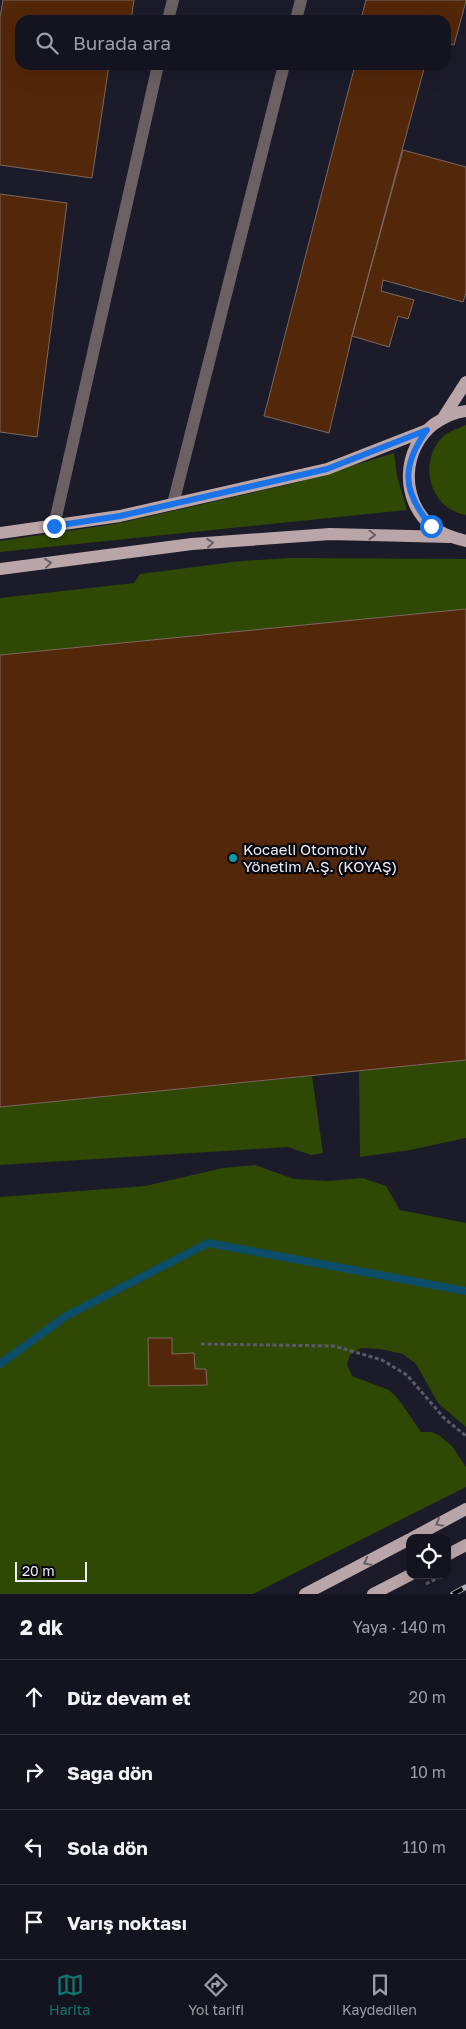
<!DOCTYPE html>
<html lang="tr">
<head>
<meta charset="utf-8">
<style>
	body { margin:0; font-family:"Golos Text",sans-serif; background:#1d1d29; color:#f1f3f6 }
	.controls { position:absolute; right:15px; bottom:15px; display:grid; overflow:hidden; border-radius:10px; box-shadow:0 5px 20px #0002 }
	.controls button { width:45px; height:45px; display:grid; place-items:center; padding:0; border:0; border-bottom:1px solid #33333e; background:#141420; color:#f1f3f6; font:25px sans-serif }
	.scale { position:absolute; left:15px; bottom:12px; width:72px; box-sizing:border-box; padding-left:5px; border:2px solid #ececf7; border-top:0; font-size:14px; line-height:18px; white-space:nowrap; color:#ececf7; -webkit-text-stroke:4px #07070d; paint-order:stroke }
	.stop { position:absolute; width:15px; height:15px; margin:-11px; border:4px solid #1a73e8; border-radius:50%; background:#fff }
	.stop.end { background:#1a73e8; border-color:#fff; box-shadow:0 1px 5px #0008 }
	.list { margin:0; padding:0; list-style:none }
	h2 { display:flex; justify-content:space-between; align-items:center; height:65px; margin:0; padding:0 20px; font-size:21px }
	h2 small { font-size:16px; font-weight:400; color:#9d9ea5 }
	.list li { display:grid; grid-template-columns:32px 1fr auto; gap:15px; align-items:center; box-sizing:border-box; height:75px; padding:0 20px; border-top:1px solid #33333e }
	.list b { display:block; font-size:19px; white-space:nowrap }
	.list em { font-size:16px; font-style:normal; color:#9d9ea5 }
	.icon { flex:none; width:28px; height:28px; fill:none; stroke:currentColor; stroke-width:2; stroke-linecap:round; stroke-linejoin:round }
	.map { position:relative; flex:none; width:466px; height:1594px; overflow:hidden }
	.search { position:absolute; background:#141420; box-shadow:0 5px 20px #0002; left:15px; right:15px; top:15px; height:55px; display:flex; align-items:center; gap:12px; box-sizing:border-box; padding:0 18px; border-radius:15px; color:#9d9ea5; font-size:19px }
	.sheet { height:365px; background:#141420 }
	nav { display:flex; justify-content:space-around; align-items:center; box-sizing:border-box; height:70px; border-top:1px solid #33333e; background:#141420; font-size:14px; color:#9d9ea5 }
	nav a { display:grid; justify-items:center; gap:2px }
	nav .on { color:#0f766e }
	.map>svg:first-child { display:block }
	.green { fill:#2f4804 }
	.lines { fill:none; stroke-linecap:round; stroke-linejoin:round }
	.stream { stroke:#0c4e6a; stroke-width:8 }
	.building { fill:#532709; stroke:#7c695e }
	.path { stroke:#5a5a68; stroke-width:3; stroke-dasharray:4 2.5; stroke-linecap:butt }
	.minor { stroke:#6b6162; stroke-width:12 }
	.major { stroke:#baa5a9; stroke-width:12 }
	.rail-casing { stroke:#afafbb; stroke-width:5.5 }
	.rail { stroke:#07070d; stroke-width:4; stroke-dasharray:11; stroke-linecap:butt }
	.oneway { stroke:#695e63 }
	.route { stroke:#1a73e8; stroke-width:6 }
	.culture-dot { fill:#0f9aa8; stroke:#07070d; stroke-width:2 }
	.labels { text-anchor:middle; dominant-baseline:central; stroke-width:4.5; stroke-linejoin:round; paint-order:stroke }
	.poi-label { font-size:15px; fill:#ececf7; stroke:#07070d; text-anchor:start }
</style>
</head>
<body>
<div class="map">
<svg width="466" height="1594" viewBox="0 0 466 1594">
	<rect width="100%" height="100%" fill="#1b1b2a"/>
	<path class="green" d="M 466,425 L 466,515 C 431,509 419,467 439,441 C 446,432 456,429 466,425 Z
		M 394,453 L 397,476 L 407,510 L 0,552 L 0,541 L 115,524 L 295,483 Z
		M 290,558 L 466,559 L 466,609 L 0,655 L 0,598 L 134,583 L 140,574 L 241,561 Z
		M 466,1060 L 466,1138 L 410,1150 L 360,1157 L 359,1071 Z
		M 312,1076 L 323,1153 L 311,1155 L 288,1147 L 0,1165 L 0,1107 Z
		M 255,1165 L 294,1179 L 328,1181 L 362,1178 L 386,1186 L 400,1210 L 466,1223 L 466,1427 L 438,1403 L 416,1364 L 403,1354 L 380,1349 L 361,1348 L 350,1355 L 347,1364 L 352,1376 L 389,1390 L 399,1400 L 421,1432 L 432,1432 L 440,1436 L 452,1446 L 466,1467 L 466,1487 L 253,1594 L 0,1594 L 0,1197 L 145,1186 L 223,1168 Z"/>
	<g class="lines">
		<path class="stream" d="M 0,1364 L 66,1316 L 208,1243 L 466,1291"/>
	</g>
	<path class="building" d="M 3,0 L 134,0 L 131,20 L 20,20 L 20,65 L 109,65 L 92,178 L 0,165 L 0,17 Z
		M 366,0 L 466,0 L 466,1 L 454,45 L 446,42 L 446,20 L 361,19 Z
		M 355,65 L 425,65 L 352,336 L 329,433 L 264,416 Z
		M 403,150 L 466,167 L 466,293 L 463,302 L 383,280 L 381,291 L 414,300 L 408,319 L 398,316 L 389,347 L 352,336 Z
		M 0,194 L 67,203 L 37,437 L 0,432 Z
		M 466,609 L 466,1060 L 0,1107 L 0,655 Z
		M 148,1338 L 172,1338 L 172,1354 L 194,1353 L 195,1369 L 206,1369 L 207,1385 L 149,1386 Z"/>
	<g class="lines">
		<path class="path" d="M 201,1344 L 334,1346 L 382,1360 L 407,1375 L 444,1418 L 466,1436
			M 426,1584 L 444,1575"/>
		<path class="minor" d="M 168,20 L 173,0
			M 296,20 L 301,0
			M 173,504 L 284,65
			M 54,526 L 158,65"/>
		<path class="major" d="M 466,411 C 455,412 443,418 434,424 C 402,449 400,499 431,526 C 441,534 454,538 466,541
			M 443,418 L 466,382
			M 0,533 L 120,516 L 327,469 L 427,430
			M 0,569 L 192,544 L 330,534 L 450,537
			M 412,1538 L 466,1509
			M 447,1555 L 466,1545
			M 305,1594 L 410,1539
			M 373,1594 L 410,1575"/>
		<g class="rail-casing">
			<path id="rail" d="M 453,1594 L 466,1587"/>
		</g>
		<use href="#rail" class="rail"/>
	</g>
	<defs><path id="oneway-chevron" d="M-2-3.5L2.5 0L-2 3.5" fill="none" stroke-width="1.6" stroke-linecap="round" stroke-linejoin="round" transform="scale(1.25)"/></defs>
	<g class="oneway">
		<use href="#oneway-chevron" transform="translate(372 535) rotate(1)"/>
		<use href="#oneway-chevron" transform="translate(210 543) rotate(-4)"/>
		<use href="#oneway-chevron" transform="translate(48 563) rotate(-7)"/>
		<use href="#oneway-chevron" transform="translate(439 1523) rotate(152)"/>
		<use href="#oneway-chevron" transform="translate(367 1562) rotate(152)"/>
	</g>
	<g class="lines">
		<path class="route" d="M 54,526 L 120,516 L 327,469 L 427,430 C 401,466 402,491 431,526"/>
	</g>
	<circle class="culture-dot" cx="233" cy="858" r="5"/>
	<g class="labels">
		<g class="poi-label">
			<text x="243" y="849">Kocaeli Otomotiv<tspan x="243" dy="17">Yönetim A.Ş. (KOYAŞ)</tspan></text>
		</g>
	</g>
</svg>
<div class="controls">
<button><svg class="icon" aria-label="locate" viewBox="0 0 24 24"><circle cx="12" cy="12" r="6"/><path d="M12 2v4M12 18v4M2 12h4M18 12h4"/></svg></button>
</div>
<div class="scale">20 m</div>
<div class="stop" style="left:431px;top:526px"></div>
<div class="stop end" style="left:54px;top:526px"></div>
<div class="search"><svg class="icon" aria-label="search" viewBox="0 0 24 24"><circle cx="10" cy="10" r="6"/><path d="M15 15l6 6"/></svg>Burada ara</div>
</div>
<section class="sheet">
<h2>2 dk<small>Yaya · 140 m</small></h2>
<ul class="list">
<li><svg class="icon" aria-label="ahead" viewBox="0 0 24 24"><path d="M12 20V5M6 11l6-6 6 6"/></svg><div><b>Düz devam et</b></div><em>20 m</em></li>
<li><svg class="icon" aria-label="right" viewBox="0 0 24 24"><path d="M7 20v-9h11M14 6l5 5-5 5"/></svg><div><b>Sağa dön</b></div><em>10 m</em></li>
<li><svg class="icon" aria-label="left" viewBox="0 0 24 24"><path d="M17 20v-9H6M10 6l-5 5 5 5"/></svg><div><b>Sola dön</b></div><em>110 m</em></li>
<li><svg class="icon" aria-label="arrive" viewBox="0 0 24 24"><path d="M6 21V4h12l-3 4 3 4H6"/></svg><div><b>Varış noktası</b></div></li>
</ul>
</section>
<nav>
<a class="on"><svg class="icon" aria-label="map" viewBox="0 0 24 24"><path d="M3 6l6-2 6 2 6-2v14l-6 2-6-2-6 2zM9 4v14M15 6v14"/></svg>Harita</a>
<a><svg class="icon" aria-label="directions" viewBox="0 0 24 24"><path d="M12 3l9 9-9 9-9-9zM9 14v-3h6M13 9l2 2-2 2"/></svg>Yol tarifi</a>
<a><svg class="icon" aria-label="saved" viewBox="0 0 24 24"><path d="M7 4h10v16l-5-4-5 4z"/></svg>Kaydedilen</a>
</nav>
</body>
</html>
